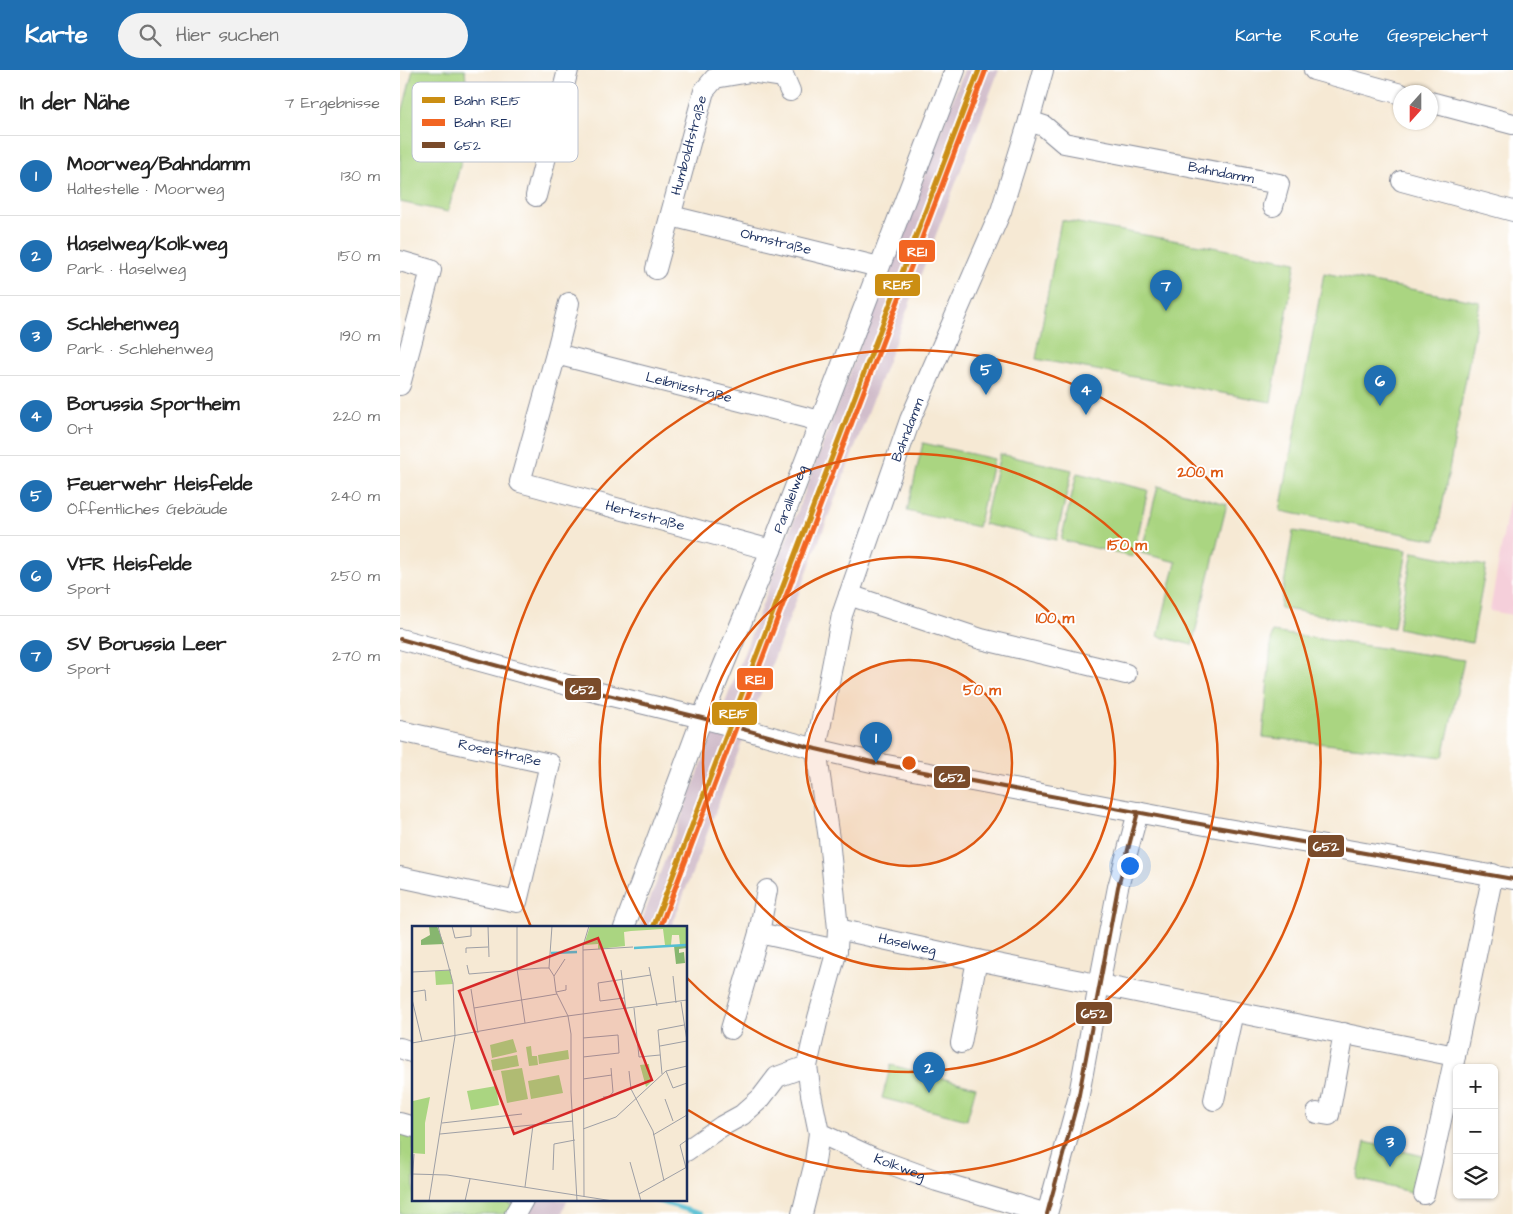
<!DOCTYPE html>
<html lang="de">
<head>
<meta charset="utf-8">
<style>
	body { margin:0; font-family:"Architects Daughter",sans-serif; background:#f2f2f2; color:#222 }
	.controls { position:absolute; right:15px; bottom:15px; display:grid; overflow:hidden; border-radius:8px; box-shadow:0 1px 4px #0004 }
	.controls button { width:45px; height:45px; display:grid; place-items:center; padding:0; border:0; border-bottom:1px solid #e0e0e0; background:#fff; color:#222; font:25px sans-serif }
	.compass { position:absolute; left:993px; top:15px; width:45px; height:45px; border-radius:50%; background:#fff; box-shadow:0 1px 4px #0004; rotate:201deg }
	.you { position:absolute; left:729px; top:795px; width:18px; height:18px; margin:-12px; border:4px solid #fff; border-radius:50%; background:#1a73e8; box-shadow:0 0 0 8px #1a73e833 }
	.badge { display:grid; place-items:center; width:32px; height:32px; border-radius:50%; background:#1f6fb2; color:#fff; font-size:16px; font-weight:700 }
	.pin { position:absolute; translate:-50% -41px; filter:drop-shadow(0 1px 2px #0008) }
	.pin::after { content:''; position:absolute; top:26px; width:18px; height:15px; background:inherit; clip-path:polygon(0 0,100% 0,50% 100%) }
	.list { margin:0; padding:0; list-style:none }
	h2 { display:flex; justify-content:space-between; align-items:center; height:65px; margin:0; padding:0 20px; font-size:21px }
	h2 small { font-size:16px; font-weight:400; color:#767676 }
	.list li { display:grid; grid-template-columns:32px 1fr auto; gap:15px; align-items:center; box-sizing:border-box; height:80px; padding:0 20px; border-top:1px solid #e0e0e0 }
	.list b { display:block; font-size:19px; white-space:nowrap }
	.list p { margin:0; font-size:16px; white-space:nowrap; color:#767676 }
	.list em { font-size:16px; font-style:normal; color:#767676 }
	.icon { flex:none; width:28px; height:28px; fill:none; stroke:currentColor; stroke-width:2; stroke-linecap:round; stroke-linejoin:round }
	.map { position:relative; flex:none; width:1113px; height:1144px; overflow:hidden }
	header { display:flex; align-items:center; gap:30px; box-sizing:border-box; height:70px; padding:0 25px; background:#1f6fb2; color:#fff }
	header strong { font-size:24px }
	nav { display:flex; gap:28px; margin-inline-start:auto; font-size:18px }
	.search { width:350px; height:45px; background:#f2f2f2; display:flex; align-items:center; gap:12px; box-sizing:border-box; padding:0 18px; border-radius:28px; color:#767676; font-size:19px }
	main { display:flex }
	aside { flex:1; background:#fff }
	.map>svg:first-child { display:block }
	.built { fill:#f5cfda }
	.industrial { fill:#d1bdcb }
	.green { fill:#aad581; stroke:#628270 }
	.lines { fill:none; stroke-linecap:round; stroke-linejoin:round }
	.stream { stroke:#56bfd3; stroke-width:4.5 }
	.minor-casing { stroke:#888c99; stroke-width:22 }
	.minor { stroke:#fff; stroke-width:20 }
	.bus-1-casing { stroke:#fff; stroke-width:8 }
	.bus-1 { stroke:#7a4b2a; stroke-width:4 }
	.rail-1-casing { stroke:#fff; stroke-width:9 }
	.rail-2-casing { stroke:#fff; stroke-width:9 }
	.rail-1 { stroke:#cb8e13; stroke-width:5 }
	.rail-2 { stroke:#f26522; stroke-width:5 }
	.ring { fill:none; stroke:#de5710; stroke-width:2.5 }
	.labels { text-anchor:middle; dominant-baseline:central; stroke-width:4; stroke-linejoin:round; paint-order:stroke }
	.street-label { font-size:14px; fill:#1b2f5e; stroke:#fff }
	.inset-river { fill:none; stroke:#56bfd3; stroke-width:2.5 }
	.inset-road { fill:none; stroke:#9e9fa5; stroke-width:1 }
	.view { fill:#d62828; fill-opacity:0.15; stroke:#d62828; stroke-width:2.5 }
	.inset-edge { fill:none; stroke:#1b2f5e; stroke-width:2.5 }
	.key { fill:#fff; stroke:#bbc1cf; stroke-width:1 }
	.key-label { font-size:14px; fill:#1b2f5e }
	.centre { fill:#de5710; stroke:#fff; stroke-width:2.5 }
	.ring-label { font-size:15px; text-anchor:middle; font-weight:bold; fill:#de5710; stroke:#fff; stroke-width:4; stroke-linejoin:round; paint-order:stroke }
	.line-badge { stroke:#fff; stroke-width:2 }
	.badge-label { font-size:14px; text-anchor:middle; font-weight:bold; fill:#fff }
</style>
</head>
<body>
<header>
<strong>Karte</strong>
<div class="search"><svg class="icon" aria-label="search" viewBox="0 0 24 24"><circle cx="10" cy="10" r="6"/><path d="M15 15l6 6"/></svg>Hier suchen</div>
<nav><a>Karte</a><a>Route</a><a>Gespeichert</a></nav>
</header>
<main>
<aside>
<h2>In der Nähe<small>7 Ergebnisse</small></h2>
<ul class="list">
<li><span class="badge">1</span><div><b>Moorweg/Bahndamm</b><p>Haltestelle · Moorweg</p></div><em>130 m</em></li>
<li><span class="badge">2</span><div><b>Haselweg/Kolkweg</b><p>Park · Haselweg</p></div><em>150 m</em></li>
<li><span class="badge">3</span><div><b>Schlehenweg</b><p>Park · Schlehenweg</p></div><em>190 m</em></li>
<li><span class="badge">4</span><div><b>Borussia Sportheim</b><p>Ort</p></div><em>220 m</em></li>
<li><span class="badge">5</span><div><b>Feuerwehr Heisfelde</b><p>Öffentliches Gebäude</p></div><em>240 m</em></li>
<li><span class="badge">6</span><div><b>VFR Heisfelde</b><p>Sport</p></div><em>250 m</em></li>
<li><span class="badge">7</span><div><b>SV Borussia Leer</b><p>Sport</p></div><em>270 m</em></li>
</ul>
</aside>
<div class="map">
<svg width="1113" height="1144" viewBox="0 0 1113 1144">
	<rect width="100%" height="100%" fill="#fff"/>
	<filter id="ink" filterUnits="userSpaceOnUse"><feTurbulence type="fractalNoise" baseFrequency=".02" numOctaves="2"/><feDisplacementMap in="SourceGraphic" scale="10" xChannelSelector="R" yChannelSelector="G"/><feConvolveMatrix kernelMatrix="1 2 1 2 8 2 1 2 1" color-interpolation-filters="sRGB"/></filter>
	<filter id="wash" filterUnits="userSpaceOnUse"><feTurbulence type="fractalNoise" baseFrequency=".0096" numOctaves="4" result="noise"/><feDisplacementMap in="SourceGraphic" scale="20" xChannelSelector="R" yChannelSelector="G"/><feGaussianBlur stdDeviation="1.12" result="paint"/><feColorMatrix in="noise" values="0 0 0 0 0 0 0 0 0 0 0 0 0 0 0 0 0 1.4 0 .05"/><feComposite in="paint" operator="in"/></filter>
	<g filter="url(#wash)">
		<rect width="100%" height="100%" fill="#f6e9d4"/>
		<path class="built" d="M 1113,410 L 1113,545 L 1090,541 Z"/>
		<path class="industrial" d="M 564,0 L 599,0 L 271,858 L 239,858 L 338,599 Z
			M 134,1130 L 167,1130 L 162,1144 L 129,1144 Z"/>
		<path class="green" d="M 13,0 L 65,0 L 70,57 L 48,142 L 0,132 L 0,51 Z
			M 661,150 L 896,192 L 871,332 L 636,289 Z
			M 924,203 L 1080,232 L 1036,470 L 880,441 Z
			M 523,373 L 594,389 L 578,457 L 507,441 Z
			M 600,384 L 672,400 L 656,470 L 584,454 Z
			M 677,403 L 748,420 L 733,487 L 661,470 Z
			M 758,416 L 827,434 L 792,575 L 758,566 L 776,492 L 741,483 Z
			M 893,461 L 1007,480 L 994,558 L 880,538 Z
			M 1013,482 L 1086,496 L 1072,573 L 998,558 Z
			M 872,562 L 1064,590 L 1043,687 L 863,667 Z
			M 491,995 L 576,1017 L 567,1050 L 482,1028 Z
			M 0,1057 L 14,1061 L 14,1130 L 101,1130 L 114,1135 L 107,1144 L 0,1144 Z
			M 965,1072 L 1023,1086 L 1014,1123 L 957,1109 Z"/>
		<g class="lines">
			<path class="stream" d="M 254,1130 L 301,1144"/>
		</g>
	</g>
	<g filter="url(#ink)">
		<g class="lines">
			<g class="minor-casing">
				<g id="minor">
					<path id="s1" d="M 643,0 L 629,51 L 601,141 L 510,350 L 442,545 L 416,679 L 429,769 L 438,859 L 437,880 L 418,948 L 407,996 L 411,1024 L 419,1063 L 474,1088 L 537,1111 L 647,1144"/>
					<path d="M 914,0 L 1001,24"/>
					<path d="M 1030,32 L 1113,54"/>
					<path id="s2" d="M 629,51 L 644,56 L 664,73 L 879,114 L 873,136"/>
					<path d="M 1002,111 L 1113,141"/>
					<path d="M 136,126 L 168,0"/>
					<path id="s3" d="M 271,146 L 479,197"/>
					<path d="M 0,191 L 31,200 L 0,315"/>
					<path id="s4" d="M 256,199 L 304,21 L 315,8 L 350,2 L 384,7 L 390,21"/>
					<path d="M 156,284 L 169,233"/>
					<path id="s5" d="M 371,480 L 120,412 L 156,284 L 420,351"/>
					<path d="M 449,525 L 581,569 L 726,604"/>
					<path d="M 0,569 L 171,616 L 302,648 L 416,679 L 476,693 L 816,757 L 1113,809"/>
					<path id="s6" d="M 0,661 L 150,694 L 117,832 L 0,807"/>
					<path id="s7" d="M 224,858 L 302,648 L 371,480 L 555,0"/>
					<path id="s8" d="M 438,859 L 577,890 L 1055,986 L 1093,804"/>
					<path d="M 359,863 L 367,820"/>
					<path d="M 331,959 L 359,863 L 437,880"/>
					<path d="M 561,973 L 577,890"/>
					<path d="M 0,978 L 14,983"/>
					<path d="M 814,1030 L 833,942"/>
					<path d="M 917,1043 L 929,1045 L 944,963"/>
					<path d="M 0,1053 L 14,1057"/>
					<path d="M 286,1081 L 322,1056 L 342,1045 L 361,1028 L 377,1007 L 407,996"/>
					<path d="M 1024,1124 L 1033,1087 L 1055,986"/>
					<path d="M 115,1144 L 123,1130"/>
					<path d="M 402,1144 L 415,1092 L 419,1063"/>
					<path d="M 647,1144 L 678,1030 L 699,915 L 718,817 L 738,742"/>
				</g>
			</g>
			<use href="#minor" class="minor"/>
			<g class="bus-1-casing">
				<path id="bus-1" d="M 0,569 L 171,616 L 302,648 L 416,679 L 476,693 L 816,757 L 1113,809
					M 647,1144 L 678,1030 L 718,817 L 738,742"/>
			</g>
			<use href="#bus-1" class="bus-1"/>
			<g class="rail-1-casing">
				<path id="rail-1" d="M 253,858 L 579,0"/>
			</g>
			<g class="rail-2-casing">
				<path id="rail-2" d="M 260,858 L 585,2"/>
			</g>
			<use href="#rail-1" class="rail-1"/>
			<use href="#rail-2" class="rail-2"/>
		</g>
	</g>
	<circle cx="509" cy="693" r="103" fill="#de5710" fill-opacity=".12"/>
	<g class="ring">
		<circle cx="509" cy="693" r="103"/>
		<circle cx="509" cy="693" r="206"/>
		<path d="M247 857A309 309 0 1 1 287 908"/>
		<path d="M131 857A412 412 0 1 1 288 1040"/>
	</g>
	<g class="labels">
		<g class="street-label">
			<text stroke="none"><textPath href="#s4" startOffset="128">Humboldtstraße</textPath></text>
			<text stroke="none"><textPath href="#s2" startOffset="202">Bahndamm</textPath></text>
			<text stroke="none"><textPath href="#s3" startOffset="108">Ohmstraße</textPath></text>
			<text stroke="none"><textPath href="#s5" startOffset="530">Leibnizstraße</textPath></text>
			<text transform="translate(508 360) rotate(-69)">Bahndamm</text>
			<text stroke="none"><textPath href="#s7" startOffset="460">Parallelweg</textPath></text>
			<text transform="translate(245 446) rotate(15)">Hertzstraße</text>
			<text stroke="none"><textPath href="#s6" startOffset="102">Rosenstraße</textPath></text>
			<text stroke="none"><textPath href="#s8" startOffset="71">Haselweg</textPath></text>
			<text stroke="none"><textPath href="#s1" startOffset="1196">Kolkweg</textPath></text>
		</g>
	</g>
	<g transform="translate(12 856)">
		<rect width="275" height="275" fill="#f6e9d4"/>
		<path d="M 178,0 L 274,0 L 275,19 L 268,19 L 267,9 L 260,9 L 259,19 L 253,19 L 251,3 L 219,5 L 212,6 L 213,20 L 186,23 L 186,18 L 172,19 ZM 38,44 L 41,58 L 24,59 L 23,45 ZM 101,113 L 105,126 L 80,132 L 78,119 ZM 119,120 L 120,130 L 125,130 L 126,139 L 117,140 L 114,121 ZM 156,124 L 157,133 L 127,138 L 126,129 ZM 105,129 L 107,140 L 81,145 L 79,134 ZM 237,138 L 239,156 L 234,161 L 228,139 ZM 110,142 L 116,173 L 95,177 L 89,145 ZM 147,149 L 151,167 L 119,173 L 116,155 ZM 84,160 L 87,179 L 59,184 L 55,165 ZM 18,171 L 13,197 L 13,228 L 0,227 L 1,175 Z" fill="#aad581"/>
		<path d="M 17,0 L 25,0 L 32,18 L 9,19 L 9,14 L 18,9 ZM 275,19 L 275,22 L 267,23 L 267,27 L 272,26 L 273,37 L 264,38 L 262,20 Z" fill="#87b66f"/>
		<path class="inset-river" d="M 222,22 L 274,19M 139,27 L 165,26"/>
		<path class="inset-road" d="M 40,0 L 43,12 L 59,10 L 59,0M 76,0 L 77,31M 105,0 L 105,43 L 113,97M 171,24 L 221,21M 54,27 L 54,22 L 76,21M 55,39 L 57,48 L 129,42 L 137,42 L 142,50 L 144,66 L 156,90 L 159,108 L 159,166 L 165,275M 237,41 L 245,80M 137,42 L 140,0M 209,44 L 214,84M 0,46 L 39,44M 142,50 L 153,33M 261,50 L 264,77M 59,63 L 62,82M 0,66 L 13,64 L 14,75M 144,66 L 154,64 L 154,59M 212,72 L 188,75 L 186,57 L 239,49M 0,73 L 10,115M 222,82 L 227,131 L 248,129M 66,107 L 62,82 L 145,68M 0,117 L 148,91 L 275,74M 248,120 L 275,115 L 269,76M 171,131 L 207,127 L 206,109 L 171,112M 217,145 L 219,163 L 241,205 L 252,255M 254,145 L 261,162 L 275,157M 250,148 L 246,104 L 272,99M 171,153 L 200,149M 191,171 L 197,171 L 201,166 L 199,142M 253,173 L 261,195M 30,197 L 110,188M 171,203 L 204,191 L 254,145 L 275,140M 28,208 L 161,195M 241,209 L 275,189M 218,236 L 229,275M 274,242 L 268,219 L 275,214M 141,244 L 142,218 L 163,214M 0,248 L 35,249 L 201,275M 0,261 L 2,228M 113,261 L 121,199M 227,268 L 275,241M 172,271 L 171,20 L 177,0M 17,275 L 43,110 L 41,57 L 26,0M 53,275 L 58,253"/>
		<path class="view" d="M 186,12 L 240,154 L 102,208 L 47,65 Z"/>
		<rect width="275" height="275" class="inset-edge"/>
	</g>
	<rect x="12" y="12" width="166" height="80" rx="8" class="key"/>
	<rect x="22" y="27" width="23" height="6" fill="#cb8e13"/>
	<rect x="22" y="49" width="23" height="7" fill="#f26522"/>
	<rect x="22" y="72" width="23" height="6" fill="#7a4b2a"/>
	<g class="key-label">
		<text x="54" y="35">Bahn RE15</text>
		<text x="54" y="57">Bahn RE1</text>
		<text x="54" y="80">652</text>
	</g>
	<circle cx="509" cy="693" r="8" class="centre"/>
	<g class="ring-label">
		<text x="800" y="407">200 m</text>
		<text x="727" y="480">150 m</text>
		<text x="655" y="553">100 m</text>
		<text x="582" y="625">50 m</text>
	</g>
	<g class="line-badge">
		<rect x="498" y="169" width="38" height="24" rx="5" fill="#f26522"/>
		<rect x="474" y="203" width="47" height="24" rx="5" fill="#cb8e13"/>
		<rect x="336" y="597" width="38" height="24" rx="5" fill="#f26522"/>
		<rect x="164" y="607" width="38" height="24" rx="5" fill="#7a4b2a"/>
		<rect x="311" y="631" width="47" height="25" rx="5" fill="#cb8e13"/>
		<rect x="533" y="695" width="38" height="24" rx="5" fill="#7a4b2a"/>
		<rect x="907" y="764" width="38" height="24" rx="5" fill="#7a4b2a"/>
		<rect x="675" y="931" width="38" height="24" rx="5" fill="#7a4b2a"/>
	</g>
	<g class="badge-label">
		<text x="517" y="186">RE1</text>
		<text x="498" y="219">RE15</text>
		<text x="355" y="614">RE1</text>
		<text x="183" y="624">652</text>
		<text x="334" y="648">RE15</text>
		<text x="552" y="712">652</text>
		<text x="926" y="781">652</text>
		<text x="694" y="948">652</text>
	</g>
</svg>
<div class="controls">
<button>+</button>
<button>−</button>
<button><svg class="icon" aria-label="layers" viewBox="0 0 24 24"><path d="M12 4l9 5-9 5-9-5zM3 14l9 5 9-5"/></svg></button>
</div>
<svg class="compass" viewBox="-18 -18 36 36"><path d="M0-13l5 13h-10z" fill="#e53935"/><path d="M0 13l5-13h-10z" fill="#767676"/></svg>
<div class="you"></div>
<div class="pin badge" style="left:476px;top:693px">1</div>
<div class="pin badge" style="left:529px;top:1023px">2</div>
<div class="pin badge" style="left:990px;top:1097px">3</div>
<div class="pin badge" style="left:686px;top:345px">4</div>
<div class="pin badge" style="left:586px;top:325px">5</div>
<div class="pin badge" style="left:980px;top:336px">6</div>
<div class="pin badge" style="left:766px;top:241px">7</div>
</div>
</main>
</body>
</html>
